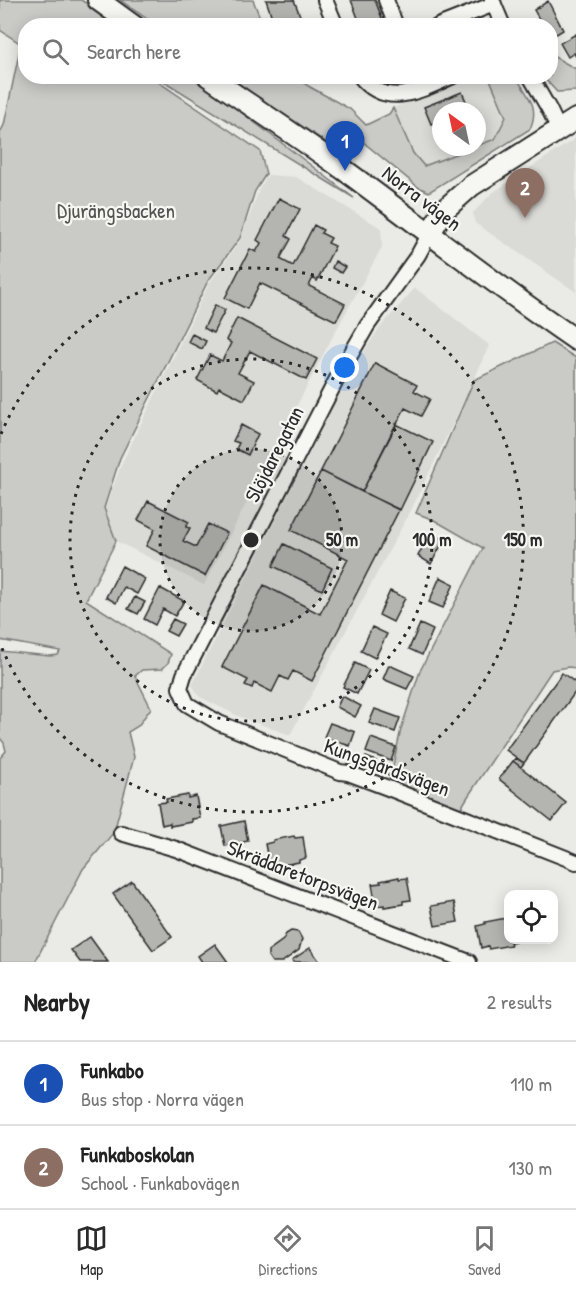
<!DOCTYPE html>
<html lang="en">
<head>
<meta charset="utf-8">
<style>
	body { margin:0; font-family:"Patrick Hand",sans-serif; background:#f6f6f6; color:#222 }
	.controls { position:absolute; right:18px; bottom:18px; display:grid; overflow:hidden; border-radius:12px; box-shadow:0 3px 15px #0003 }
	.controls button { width:54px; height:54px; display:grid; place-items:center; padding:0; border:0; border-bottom:2px solid #e0e0e0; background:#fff; color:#222; font:30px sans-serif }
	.compass { position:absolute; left:432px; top:102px; width:54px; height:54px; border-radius:50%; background:#fff; box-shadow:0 3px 15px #0003; rotate:327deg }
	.you { position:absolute; left:345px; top:368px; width:21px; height:21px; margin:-15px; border:4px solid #fff; border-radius:50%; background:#1a73e8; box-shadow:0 0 0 9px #1a73e833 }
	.badge { display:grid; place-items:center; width:39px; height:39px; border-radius:50%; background:#2b2b2b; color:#fff; font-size:20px; font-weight:700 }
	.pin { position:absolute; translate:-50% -50px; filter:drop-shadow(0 2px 3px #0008) }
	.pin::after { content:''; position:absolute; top:32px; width:21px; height:18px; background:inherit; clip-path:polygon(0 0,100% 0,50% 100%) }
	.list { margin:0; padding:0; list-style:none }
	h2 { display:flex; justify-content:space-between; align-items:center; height:78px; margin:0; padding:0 24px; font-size:26px }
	h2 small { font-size:20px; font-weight:400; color:#767676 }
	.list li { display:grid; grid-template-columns:39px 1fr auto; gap:18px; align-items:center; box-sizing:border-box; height:84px; padding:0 24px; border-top:2px solid #e0e0e0 }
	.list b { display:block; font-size:22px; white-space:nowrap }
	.list p { margin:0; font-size:20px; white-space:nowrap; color:#767676 }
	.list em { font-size:20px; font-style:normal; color:#767676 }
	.icon { flex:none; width:33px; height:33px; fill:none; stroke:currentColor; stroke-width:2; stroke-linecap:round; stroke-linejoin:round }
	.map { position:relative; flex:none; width:576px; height:962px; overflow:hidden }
	.search { position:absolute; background:#fff; box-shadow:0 3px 15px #0003; left:18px; right:18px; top:18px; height:66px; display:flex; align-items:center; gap:15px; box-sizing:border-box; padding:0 21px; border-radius:24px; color:#767676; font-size:22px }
	.sheet { height:246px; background:#fff }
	nav { display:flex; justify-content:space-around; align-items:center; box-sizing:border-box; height:84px; border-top:2px solid #e0e0e0; background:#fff; font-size:16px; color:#767676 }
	nav a { display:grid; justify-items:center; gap:3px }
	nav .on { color:#2b2b2b }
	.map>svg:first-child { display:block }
	.built { fill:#dadad6 }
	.green { fill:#cacac7; stroke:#7a7a79; stroke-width:1.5 }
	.building { fill:#b4b4b1; stroke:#2b2b2b; stroke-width:1.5 }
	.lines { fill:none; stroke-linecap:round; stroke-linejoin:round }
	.street-casing { stroke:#2b2b2b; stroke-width:18 }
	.secondary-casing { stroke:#2b2b2b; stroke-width:24 }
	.street { stroke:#f6f6f2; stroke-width:14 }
	.secondary { stroke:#f6f6f2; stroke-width:20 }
	.ring { fill:none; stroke:#2b2b2b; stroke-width:3; stroke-dasharray:3 6 }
	.labels { text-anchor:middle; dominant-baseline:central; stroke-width:4.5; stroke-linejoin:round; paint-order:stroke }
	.street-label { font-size:21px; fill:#2b2b2b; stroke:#f6f6f2 }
	.park-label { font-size:21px; fill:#535352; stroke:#f6f6f2 }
	.centre { fill:#2b2b2b; stroke:#f6f6f2; stroke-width:3 }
	.ring-label { font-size:18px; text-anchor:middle; font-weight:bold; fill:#2b2b2b; stroke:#f6f6f2; stroke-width:4.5; stroke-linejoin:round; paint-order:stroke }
</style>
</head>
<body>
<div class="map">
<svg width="576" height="962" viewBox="0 0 576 962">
	<rect width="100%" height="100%" fill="#eaeae6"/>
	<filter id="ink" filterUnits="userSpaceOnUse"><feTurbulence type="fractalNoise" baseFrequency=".0167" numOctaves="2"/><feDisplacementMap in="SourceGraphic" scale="12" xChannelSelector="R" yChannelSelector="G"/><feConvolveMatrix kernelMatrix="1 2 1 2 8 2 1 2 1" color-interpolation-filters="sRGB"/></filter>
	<g filter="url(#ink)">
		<path class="built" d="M 471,77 L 489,77 L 506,117 L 495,139 L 477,146 L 477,111 L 441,111 L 441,147 L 474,147 L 424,166 L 413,153 L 393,108 Z
			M 576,138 L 576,292 L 475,223 L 473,213 L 492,193 Z
			M 268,175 L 296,177 L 381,228 L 382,247 L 334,334 L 204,585 L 116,541 L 105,508 L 122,463 L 209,284 L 240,241 L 259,190 Z
			M 415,288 L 489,345 L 474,380 L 412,508 L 290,735 L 238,716 L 200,697 L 192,685 L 349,375 L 378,330 Z"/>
		<path class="green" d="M 0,0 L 81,0 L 121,25 L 26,26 L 26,76 L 119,77 L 113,81 L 124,77 L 151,77 L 260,151 L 266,174 L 255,191 L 240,238 L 208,281 L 120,458 L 104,508 L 116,541 L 86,600 L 171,654 L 168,663 L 162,669 L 142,670 L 135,676 L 151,708 L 138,726 L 128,732 L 134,757 L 114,832 L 83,869 L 35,962 L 0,962 L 0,758 L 6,751 L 4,743 L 0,738 L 0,651 L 50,656 L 58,655 L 60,651 L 0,640 L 0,133 L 4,125 L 21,44 L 0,30 Z
			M 120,0 L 253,0 L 263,25 L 156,25 Z
			M 551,55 L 576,69 L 576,91 L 557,92 L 543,77 L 550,76 Z
			M 157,77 L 195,77 L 354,198 Z
			M 228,77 L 295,77 L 310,87 L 350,109 L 366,125 L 389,114 L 393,108 L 413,153 L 424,166 L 495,139 L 506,117 L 489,77 L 516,77 C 528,96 540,107 530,129 L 429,192 L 418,187 L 358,138 L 355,146 L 347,156 Z
			M 552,343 L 576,358 L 576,668 L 568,667 L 552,670 L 467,798 L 457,815 L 388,788 L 401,729 L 420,671 L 483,548 L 434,520 L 416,513 L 474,380 Z"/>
		<path class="building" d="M 266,0 L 294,0 L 304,26 L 275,26 Z
			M 351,0 L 375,0 L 385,26 L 361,26 Z
			M 548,1 L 563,30 L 550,38 L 550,26 L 543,26 L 534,10 Z
			M 576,34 L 576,57 L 574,53 L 568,57 L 560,43 Z
			M 462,92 L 469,108 L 463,111 L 441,111 L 441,120 L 431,124 L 424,107 Z
			M 279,198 L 300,209 L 286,236 L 291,239 L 280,259 L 293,266 L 314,225 L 323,230 L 321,233 L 331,238 L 328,243 L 335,246 L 317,281 L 313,278 L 309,286 L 345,304 L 336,321 L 260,283 L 247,309 L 225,298 L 250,249 L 256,252 L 261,243 L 257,240 Z
			M 335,261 L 345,267 L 341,273 L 332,268 Z
			M 215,305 L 225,310 L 213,333 L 204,328 Z
			M 237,318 L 317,359 L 306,380 L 250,351 L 238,373 L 254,381 L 244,400 L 219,387 L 217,391 L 197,380 L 210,355 L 222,361 L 231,343 L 226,340 Z
			M 192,334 L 206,341 L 202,349 L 188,342 Z
			M 375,363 L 417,385 L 414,391 L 430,399 L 421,416 L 405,408 L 362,492 L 321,471 Z
			M 396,424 L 433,442 L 400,510 L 362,492 Z
			M 241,425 L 258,434 L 248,455 L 236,449 L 239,443 L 233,441 Z
			M 321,471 L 399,510 L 312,681 L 293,671 L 288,680 L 280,676 L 272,692 L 254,683 L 252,688 L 245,685 L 248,680 L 222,667 L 264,585 L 320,614 L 348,559 L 291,530 Z
			M 148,501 L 189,522 L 186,527 L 190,528 L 183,541 L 196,547 L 208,524 L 227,533 L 205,576 L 146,546 L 155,529 L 138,520 Z
			M 430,533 L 444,540 L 431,564 L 418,556 Z
			M 284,544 L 332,568 L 322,590 L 273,566 Z
			M 122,566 L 145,579 L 137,594 L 124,587 L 116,603 L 106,597 Z
			M 440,577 L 454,584 L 443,608 L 429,602 Z
			M 160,588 L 184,601 L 175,616 L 163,609 L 155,625 L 144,619 Z
			M 390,591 L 405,598 L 393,622 L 379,615 Z
			M 135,597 L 145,602 L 138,614 L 128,609 Z
			M 173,619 L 183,624 L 176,636 L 166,631 Z
			M 420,624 L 433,630 L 422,655 L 409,649 Z
			M 372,627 L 387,634 L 375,658 L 361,651 Z
			M 355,663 L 369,670 L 357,694 L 343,687 Z
			M 389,665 L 414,676 L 407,689 L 383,679 Z
			M 562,673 L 576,683 L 576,691 L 524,763 L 506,750 Z
			M 342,696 L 361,706 L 355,717 L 337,707 Z
			M 375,709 L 400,718 L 395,732 L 369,723 Z
			M 330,723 L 355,732 L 350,746 L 324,737 Z
			M 371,738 L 396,747 L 391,761 L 366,752 Z
			M 338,746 L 348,750 L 345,757 L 335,753 Z
			M 366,757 L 376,761 L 373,768 L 363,764 Z
			M 516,758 L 524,763 L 521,767 L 513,761 Z
			M 513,761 L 566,803 L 552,821 L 499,779 Z
			M 188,795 L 188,798 L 196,796 L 200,818 L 192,819 L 192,822 L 170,826 L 170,823 L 162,825 L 158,803 L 167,802 L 166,799 Z
			M 244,821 L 248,841 L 225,846 L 221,826 Z
			M 294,836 L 295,838 L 303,837 L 306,858 L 299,860 L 299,862 L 277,866 L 276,864 L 269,865 L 265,844 L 273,842 L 273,840 Z
			M 399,877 L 399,879 L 407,878 L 411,900 L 403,901 L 403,904 L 384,907 L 384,905 L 376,906 L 372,884 L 381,883 L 380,881 Z
			M 132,881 L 172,937 L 153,950 L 113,894 Z
			M 454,902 L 458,922 L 435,926 L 431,906 Z
			M 506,918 L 508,920 L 508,940 L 518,941 L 510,942 L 511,945 L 489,949 L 488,946 L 481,948 L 477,926 L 485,924 L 485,922 Z
			M 291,931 L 298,932 L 302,939 L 299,950 L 282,962 L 272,962 L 268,956 L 268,951 L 283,940 L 286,934 Z
			M 90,937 L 108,962 L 80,962 L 71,950 Z
			M 215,944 L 228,962 L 202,962 L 198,956 Z
			M 310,948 L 320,962 L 293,962 L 292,960 Z"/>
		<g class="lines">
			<g class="street-casing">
				<path id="street" d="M 325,0 L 336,26
					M 386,0 L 396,26
					M 492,0 L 503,26
					M 438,26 L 494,4
					M 360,76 C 386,110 422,90 453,76
					M 530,76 L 549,109 L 559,130
					M 430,233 L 418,255 L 367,326 L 340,373 L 184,675 L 180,688 L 187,704 L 219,723 L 340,772 L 348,773 L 388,788 L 576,862
					M 121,833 L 176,849 L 469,962"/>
			</g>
			<g class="secondary-casing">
				<path id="secondary" d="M 98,0 L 134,26
					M 208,76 C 254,108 302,139 347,172 C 423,228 498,287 576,340
					M 430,233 L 444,210 L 471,186 L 576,119"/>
			</g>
			<use href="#street" class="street"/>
			<use href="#secondary" class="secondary"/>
		</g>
	</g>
	<circle cx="251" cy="540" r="91" fill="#2b2b2b" fill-opacity=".12"/>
	<g class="ring">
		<circle cx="251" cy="540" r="91"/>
		<circle cx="251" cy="540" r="181"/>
		<path d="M1 434A272 272 0 1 1 1 646"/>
	</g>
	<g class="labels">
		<g class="street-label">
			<text transform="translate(422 198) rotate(37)">Norra vägen</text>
			<text transform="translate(274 454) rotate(-63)">Slöjdaregatan</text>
			<text transform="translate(387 767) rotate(20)">Kungsgårdsvägen</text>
			<text transform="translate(303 875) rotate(21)">Skräddaretorpsvägen</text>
		</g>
		<g class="park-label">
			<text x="116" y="210">Djurängsbacken</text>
		</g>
	</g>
	<circle cx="251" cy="540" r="9" class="centre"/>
	<g class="ring-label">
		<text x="342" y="546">50 m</text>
		<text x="432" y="546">100 m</text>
		<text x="523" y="546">150 m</text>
	</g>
</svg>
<div class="controls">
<button><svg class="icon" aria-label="locate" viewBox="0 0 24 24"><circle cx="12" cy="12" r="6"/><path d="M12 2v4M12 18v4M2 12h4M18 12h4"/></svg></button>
</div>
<svg class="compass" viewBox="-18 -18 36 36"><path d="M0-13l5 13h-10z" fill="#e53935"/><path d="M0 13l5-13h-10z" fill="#767676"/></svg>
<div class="you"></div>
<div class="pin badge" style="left:345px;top:171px;background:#1a4fb4">1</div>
<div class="pin badge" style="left:525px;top:218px;background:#8d6e63">2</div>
<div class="search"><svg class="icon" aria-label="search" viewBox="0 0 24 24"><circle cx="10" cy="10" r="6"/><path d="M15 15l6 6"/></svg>Search here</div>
</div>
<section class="sheet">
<h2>Nearby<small>2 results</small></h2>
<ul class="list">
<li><span class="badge" style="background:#1a4fb4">1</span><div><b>Funkabo</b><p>Bus stop · Norra vägen</p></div><em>110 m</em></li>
<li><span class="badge" style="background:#8d6e63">2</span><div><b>Funkaboskolan</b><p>School · Funkabovägen</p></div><em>130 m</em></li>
</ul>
</section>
<nav>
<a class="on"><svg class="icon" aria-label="map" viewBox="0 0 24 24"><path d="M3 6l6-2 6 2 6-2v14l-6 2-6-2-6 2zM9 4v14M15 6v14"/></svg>Map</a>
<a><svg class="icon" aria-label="directions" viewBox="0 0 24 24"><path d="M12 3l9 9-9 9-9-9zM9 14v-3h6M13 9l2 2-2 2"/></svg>Directions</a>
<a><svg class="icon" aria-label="saved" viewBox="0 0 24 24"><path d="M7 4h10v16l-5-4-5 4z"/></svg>Saved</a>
</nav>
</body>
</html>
